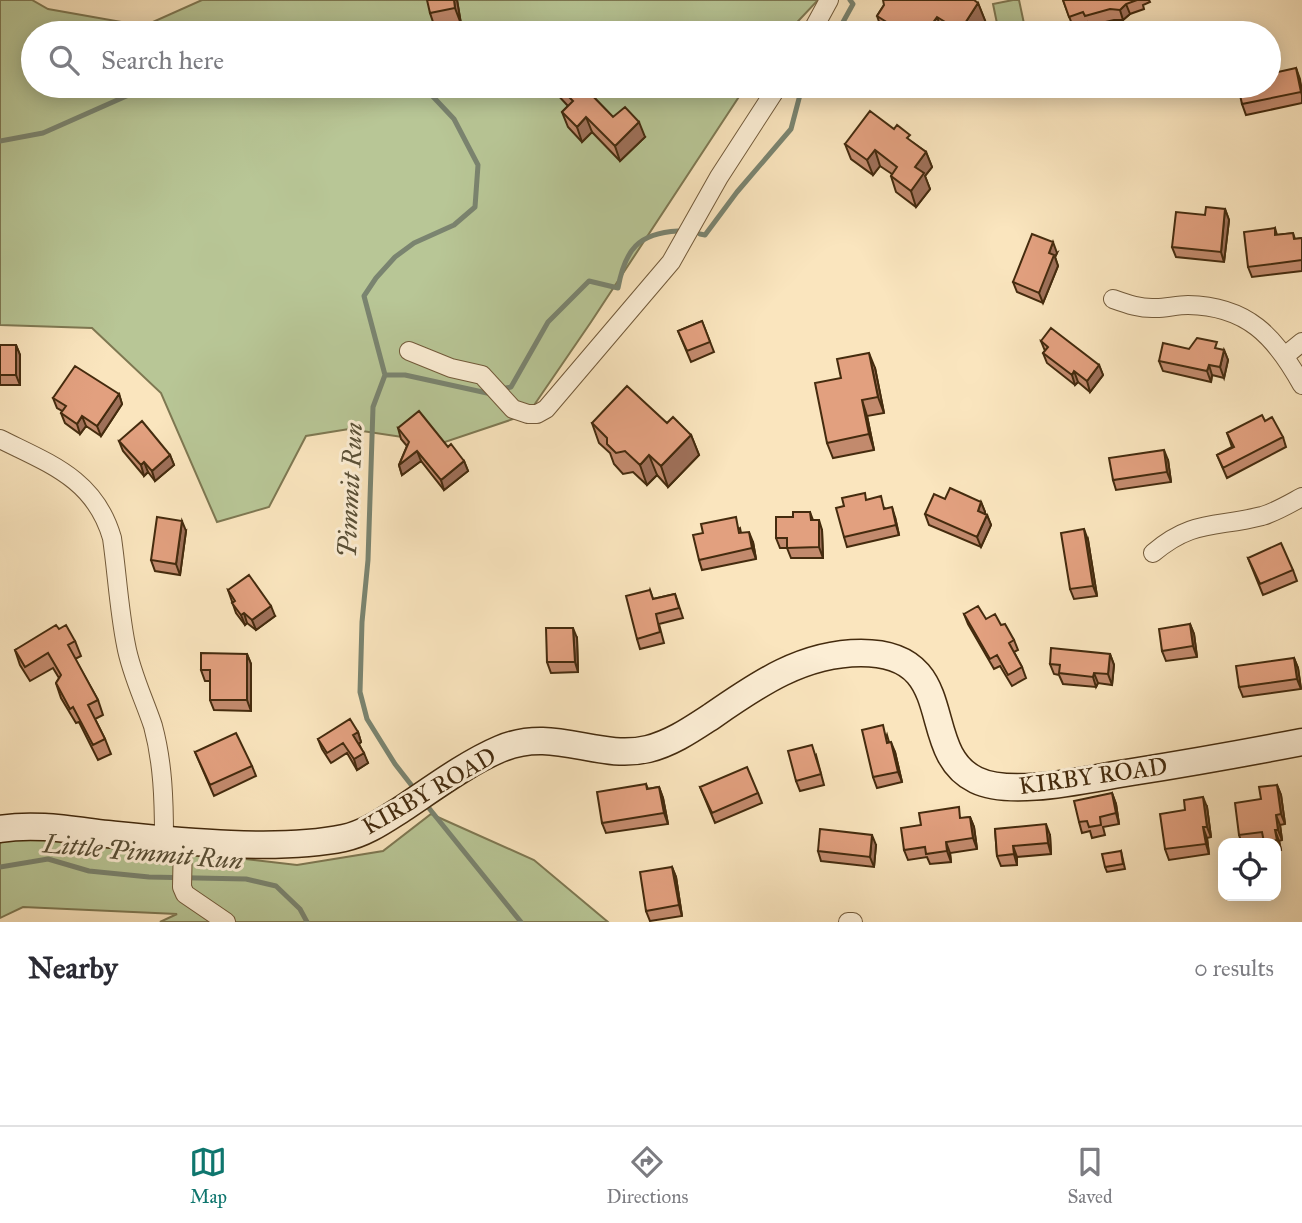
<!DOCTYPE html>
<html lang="en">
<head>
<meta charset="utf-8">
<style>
	body { margin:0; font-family:"IM FELL Great Primer",serif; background:#f2f2f3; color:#2b2b33 }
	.controls { position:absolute; right:21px; bottom:21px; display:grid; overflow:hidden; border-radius:14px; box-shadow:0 4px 18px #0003 }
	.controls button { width:63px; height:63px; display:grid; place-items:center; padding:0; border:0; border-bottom:2px solid #e1e1e2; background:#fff; color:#2b2b33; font:35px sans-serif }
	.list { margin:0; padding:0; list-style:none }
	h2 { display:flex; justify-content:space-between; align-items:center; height:91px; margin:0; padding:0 28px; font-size:30px }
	h2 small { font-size:23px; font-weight:400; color:#7c7c81 }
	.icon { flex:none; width:38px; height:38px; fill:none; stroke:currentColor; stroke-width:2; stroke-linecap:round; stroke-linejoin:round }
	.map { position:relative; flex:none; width:1302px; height:922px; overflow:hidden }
	.search { position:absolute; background:#fff; box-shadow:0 4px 18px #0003; left:21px; right:21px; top:21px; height:77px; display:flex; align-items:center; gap:18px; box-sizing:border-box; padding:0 24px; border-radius:38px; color:#7c7c81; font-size:26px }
	.sheet { height:203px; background:#fff }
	nav { display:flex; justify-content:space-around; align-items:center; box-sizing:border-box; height:98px; border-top:2px solid #e1e1e2; background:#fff; font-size:19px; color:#7c7c81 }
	nav a { display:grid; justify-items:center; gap:4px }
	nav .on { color:#0f766e }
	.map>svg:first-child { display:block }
	.green { fill:#b8c696; stroke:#7e7852; stroke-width:2 }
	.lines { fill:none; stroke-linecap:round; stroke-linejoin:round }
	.stream { stroke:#7a8470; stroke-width:5 }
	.street-casing { stroke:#725a3a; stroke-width:20 }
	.secondary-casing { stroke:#442b0e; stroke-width:29 }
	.street { stroke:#fceed5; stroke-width:18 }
	.secondary { stroke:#fceed5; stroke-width:26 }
	.wall { fill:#c28a6d; stroke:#442b0e; stroke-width:2 }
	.shaded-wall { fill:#9e7059; stroke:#442b0e; stroke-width:2 }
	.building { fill:#e2a07f; stroke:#442b0e; stroke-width:2 }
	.labels { text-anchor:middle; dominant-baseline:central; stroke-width:6; stroke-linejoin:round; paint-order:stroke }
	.street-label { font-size:24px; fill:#442b0e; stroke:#fceed5 }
	.water-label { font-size:26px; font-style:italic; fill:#5a5037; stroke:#fceed5 }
</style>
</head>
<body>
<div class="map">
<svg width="1302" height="922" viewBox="0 0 1302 922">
	<rect width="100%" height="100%" fill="#fae5be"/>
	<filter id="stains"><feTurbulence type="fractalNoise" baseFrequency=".00286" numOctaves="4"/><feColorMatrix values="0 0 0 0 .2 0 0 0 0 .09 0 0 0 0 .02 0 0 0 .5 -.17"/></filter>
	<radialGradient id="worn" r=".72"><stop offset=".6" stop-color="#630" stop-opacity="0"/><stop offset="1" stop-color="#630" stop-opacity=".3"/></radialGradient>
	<path class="green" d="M 0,0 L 32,0 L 48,9 L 144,26 L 202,0 L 818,0 L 787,33 L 33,33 L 33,86 L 746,86 L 591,322 L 528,414 L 442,443 L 349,429 L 306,436 L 269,507 L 217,522 L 161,393 L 92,328 L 0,325 Z
		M 1013,0 L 1019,0 L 1026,33 L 999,33 L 993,4 Z
		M 431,814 L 534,860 L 608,922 L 160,922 L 177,914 L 23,907 L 0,918 L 0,841 L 35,835 L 297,865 L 383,851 Z"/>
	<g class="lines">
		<path class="stream" d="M 279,33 L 321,28 L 331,33
			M 837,33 L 853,4 L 850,0
			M 820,88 L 833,86
			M 0,141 L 43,133 L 149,86
			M 700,234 L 705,235 L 737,192 L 791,129 L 801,91
			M 385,375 L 405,375 L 487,393
			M 506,388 L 511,387 L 548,322 L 589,281 L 618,288 C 625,250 638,233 678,231
			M 416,791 L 395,764 L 367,719 L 360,692 L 362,622 L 368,560 L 373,407 L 385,375 L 364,296 L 376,278 L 395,257 L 414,243 L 454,225 L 475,207 L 478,165 L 454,119 L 423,86
			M 424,802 L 521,922
			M 0,867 L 48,859 L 89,871 L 149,877 L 246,879 L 276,886 L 300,909 L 307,922"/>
		<g class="street-casing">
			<path id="street" d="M 811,33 L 829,0
				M 1113,299 C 1127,304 1141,309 1156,308 C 1166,308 1177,305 1188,305 C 1247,306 1275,336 1302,385
				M 409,351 L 451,368 L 482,375 L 513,409 L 528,414 L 537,414 L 546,409 L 671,262 L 719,177 L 778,86
				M 1286,355 L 1302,342
				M 0,439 C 50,464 95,479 112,538 C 117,573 119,610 126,645 C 131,673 144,699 153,726 C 163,763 164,801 164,838
				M 1153,553 C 1193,519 1216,528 1262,516 C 1276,512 1289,504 1302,497
				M 183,840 L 182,887 L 185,894 L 226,922
				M 848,922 L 853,922"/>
		</g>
		<g class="secondary-casing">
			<path id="secondary" d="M 0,829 C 36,823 72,830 107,834 C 176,841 277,852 344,838 C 366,833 383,821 402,809 C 432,789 467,763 500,749 C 554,726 597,761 648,749 C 672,743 692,729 712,716 C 758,684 803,653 861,653 C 962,653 916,751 976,780 C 1013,798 1091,778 1132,772 C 1189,763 1245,753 1302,742"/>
		</g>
		<use href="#street" class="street"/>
		<use href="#secondary" class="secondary"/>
	</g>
	<path class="wall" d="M 457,0 L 461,24 L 435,28 L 430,13 Z
		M 1063,0 L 1149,0 L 1150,2 L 1143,5 L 1144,9 L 1130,14 L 1123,20 L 1114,20 L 1088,26 L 1087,22 L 1073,27 Z
		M 978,3 L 986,23 L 979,33 L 883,33 L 877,16 L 884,5 Z
		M 1296,68 L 1302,89 L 1302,103 L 1246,115 L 1242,104 Z
		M 552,86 L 583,86 L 613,117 L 645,137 L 620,161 L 592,132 L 582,142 L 568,127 L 562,112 L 568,106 L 554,91 Z
		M 912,142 L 926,152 L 932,167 L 925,176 L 930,189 L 916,207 L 896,192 L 891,176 L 892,174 L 880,166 L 873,175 L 851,159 L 845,144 Z
		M 1225,209 L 1229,220 L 1224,262 L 1176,257 L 1172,247 Z
		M 1275,228 L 1277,235 L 1293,233 L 1295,239 L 1302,238 L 1302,271 L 1252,277 L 1248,267 Z
		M 1057,253 L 1055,257 L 1058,266 L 1043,303 L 1017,292 L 1013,282 Z
		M 702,321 L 714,352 L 691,362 L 678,331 Z
		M 1041,341 L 1099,365 L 1103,375 L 1090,392 L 1078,382 L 1075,385 L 1047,363 L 1043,353 L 1045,351 Z
		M 0,345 L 16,345 L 20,355 L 20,385 L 0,385 Z
		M 1189,349 L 1224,350 L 1228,360 L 1224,378 L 1212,375 L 1211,382 L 1163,371 L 1159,361 Z
		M 875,368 L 884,413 L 867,416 L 874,450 L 833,458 L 827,443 L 841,378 Z
		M 119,394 L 122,404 L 101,436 L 86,426 L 80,434 L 65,423 L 61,413 L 62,411 L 57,408 L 53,398 Z
		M 1265,421 L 1283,437 L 1286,447 L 1227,478 L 1217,455 L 1232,447 L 1227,433 Z
		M 592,423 L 667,423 L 691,435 L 699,455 L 668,487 L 657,475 L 647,485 L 633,472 L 623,474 L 614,464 L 610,453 L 599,443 Z
		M 398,428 L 448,447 L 464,461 L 468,471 L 444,490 L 421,461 L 402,475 L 399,465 L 407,446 L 401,439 Z
		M 119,441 L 170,455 L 174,465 L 155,481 L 148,472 L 144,476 L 123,451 Z
		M 1168,460 L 1171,482 L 1116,490 L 1113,480 Z
		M 945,499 L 981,502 L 985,512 L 985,514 L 987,515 L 991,525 L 981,547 L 929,525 L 925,514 Z
		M 867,500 L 885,508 L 895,517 L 899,535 L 847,547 L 844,537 Z
		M 810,512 L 813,520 L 822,530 L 823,558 L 791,558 L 787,548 L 780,548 L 776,538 L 793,517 Z
		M 740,528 L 741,533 L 753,542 L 756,559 L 702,570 L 699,560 Z
		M 186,531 L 180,575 L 155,571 L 151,560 Z
		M 1088,540 L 1097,596 L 1074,599 L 1070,589 Z
		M 1248,558 L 1293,570 L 1297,581 L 1263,595 Z
		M 228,590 L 275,616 L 256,630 L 247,623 L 245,625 L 236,613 Z
		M 650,590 L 653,599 L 675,594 L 683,618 L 659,624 L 664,643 L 640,649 L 637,639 Z
		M 964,614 L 986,619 L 1001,625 L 1014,640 L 1018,650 L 1014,652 L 1022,667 L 1026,678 L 1012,686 L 1000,666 L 994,669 L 968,624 Z
		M 1190,624 L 1194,634 L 1197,657 L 1166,661 L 1162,651 Z
		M 59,629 L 75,641 L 81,656 L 75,659 L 98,700 L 103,715 L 95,719 L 105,739 L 111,754 L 98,760 L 79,722 L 76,723 L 61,698 L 56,683 L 59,678 L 53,668 L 30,681 L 20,665 L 15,650 Z
		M 577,638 L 578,672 L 551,673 L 547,662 Z
		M 247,654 L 251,664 L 251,711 L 214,710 L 210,700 L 210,681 L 205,681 L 201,670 Z
		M 1110,654 L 1114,665 L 1112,685 L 1098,683 L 1096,687 L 1063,684 L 1059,675 L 1054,674 L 1050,664 Z
		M 1294,658 L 1298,668 L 1301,689 L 1243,697 L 1239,687 Z
		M 358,732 L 361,742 L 359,744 L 368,763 L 357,770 L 347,753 L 331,763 L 322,749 L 318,739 Z
		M 887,735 L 889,742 L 895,752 L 902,782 L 877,788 L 873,777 Z
		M 195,752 L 252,766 L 256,776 L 214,796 Z
		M 816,755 L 824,785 L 800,791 L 796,781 Z
		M 646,784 L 648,789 L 659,787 L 663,798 L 668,824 L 606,833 L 602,823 Z
		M 1277,785 L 1281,795 L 1285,824 L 1280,825 L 1282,840 L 1279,841 L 1281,850 L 1276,851 L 1276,843 L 1242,843 L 1239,835 L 1261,799 Z
		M 700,787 L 758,793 L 762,803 L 715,823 Z
		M 1112,793 L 1116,804 L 1119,824 L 1103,827 L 1105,835 L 1092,838 L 1090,831 L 1082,833 L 1079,822 Z
		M 1207,807 L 1211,837 L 1207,838 L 1209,854 L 1169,860 L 1165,849 Z
		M 970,817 L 974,827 L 977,849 L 950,853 L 951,862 L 930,864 L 927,857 L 908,860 L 904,850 L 963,818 Z
		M 995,829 L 1050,835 L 1051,854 L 1017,857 L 1017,865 L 1001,866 L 997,856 Z
		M 876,845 L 874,867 L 821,861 L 818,851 Z
		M 1121,851 L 1125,869 L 1107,872 L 1105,867 Z
		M 672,867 L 676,877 L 682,916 L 650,921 L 646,911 Z"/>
	<path class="shaded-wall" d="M 454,0 L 457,0 L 461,24 L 455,8 Z
		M 978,3 L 986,23 L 979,33 L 960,33 L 960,31 Z
		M 1126,4 L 1130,14 L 1123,20 L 1120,10 Z
		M 937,17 L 943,33 L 936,33 L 932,24 Z
		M 1296,68 L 1300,79 L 1302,95 L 1301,92 Z
		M 635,86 L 644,86 L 638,92 Z
		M 586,117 L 592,132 L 582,142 L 577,127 Z
		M 639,122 L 645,137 L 620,161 L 615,146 Z
		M 875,150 L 880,166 L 873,175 L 867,160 Z
		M 926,152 L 932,167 L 925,176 L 930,189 L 916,207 L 911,191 L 915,167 Z
		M 1225,209 L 1229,220 L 1224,262 L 1221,252 Z
		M 1053,242 L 1057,253 L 1055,257 L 1058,266 L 1043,303 L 1039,293 L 1049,253 Z
		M 16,345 L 20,355 L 20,385 L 16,375 Z
		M 1224,350 L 1228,360 L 1224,378 L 1220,367 Z
		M 869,353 L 875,368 L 884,413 L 878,397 Z
		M 1099,365 L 1103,375 L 1090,392 L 1087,381 Z
		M 1209,365 L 1212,375 L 1211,382 L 1207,371 Z
		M 1074,371 L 1078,382 L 1075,385 L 1072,375 Z
		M 119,394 L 122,404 L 101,436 L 97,426 Z
		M 862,400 L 867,416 L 874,450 L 869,434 Z
		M 82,416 L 86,426 L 80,434 L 77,424 Z
		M 691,435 L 699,455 L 668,487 L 661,466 Z
		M 1164,450 L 1168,460 L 1171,482 L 1167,472 Z
		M 417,451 L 421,461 L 402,475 L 399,465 Z
		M 170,455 L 174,465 L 155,481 L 152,471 Z
		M 649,455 L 657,475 L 647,485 L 640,465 Z
		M 464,461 L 468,471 L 444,490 L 441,480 Z
		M 144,462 L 148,472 L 144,476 L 141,465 Z
		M 981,502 L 985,512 L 982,521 L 978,511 Z
		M 892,507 L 895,517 L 899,535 L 896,525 Z
		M 987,515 L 991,525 L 981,547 L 977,537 Z
		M 819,520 L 822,530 L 823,558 L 819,547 Z
		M 182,521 L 186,531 L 180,575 L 176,564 Z
		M 1084,529 L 1088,540 L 1097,596 L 1093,586 Z
		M 749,532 L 753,542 L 756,559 L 752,548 Z
		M 271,606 L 275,616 L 256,630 L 252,620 Z
		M 244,613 L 247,623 L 245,625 L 241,615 Z
		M 1190,624 L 1194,634 L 1197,657 L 1193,646 Z
		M 573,628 L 577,638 L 578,672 L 575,662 Z
		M 247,654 L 251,664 L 251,711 L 247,700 Z
		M 1110,654 L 1114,665 L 1112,685 L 1108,674 Z
		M 1294,658 L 1298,668 L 1301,689 L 1297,679 Z
		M 1094,673 L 1098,683 L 1096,687 L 1093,677 Z
		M 358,732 L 361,742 L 357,745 L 353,735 Z
		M 891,742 L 895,752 L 902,782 L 898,772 Z
		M 364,753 L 368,763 L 357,770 L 354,759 Z
		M 1277,785 L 1281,795 L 1285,824 L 1281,814 Z
		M 659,787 L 663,798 L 668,824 L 664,813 Z
		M 1112,793 L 1116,804 L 1119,824 L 1116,813 Z
		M 1203,797 L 1207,807 L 1211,837 L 1207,827 Z
		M 1276,815 L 1280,825 L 1282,840 L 1278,830 Z
		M 970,817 L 974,827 L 977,849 L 973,838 Z
		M 1046,824 L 1050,835 L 1051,854 L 1048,843 Z
		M 1203,827 L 1207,838 L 1209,854 L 1206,844 Z
		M 1275,830 L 1279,841 L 1281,850 L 1277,840 Z
		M 872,835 L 876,845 L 874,867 L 870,857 Z
		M 946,842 L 950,853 L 951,862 L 947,851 Z
		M 1013,846 L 1017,857 L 1017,865 L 1014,854 Z
		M 672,867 L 676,877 L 682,916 L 679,905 Z"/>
	<path class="building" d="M 427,0 L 454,0 L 455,8 L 430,13 Z
		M 883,0 L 974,0 L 978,3 L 960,31 L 937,17 L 932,24 L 904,33 L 877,16 L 884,5 Z
		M 1063,0 L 1137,0 L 1126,4 L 1120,10 L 1110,9 L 1085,16 L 1083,12 L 1069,17 Z
		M 1296,68 L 1301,92 L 1242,104 L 1238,86 L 1269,86 L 1269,74 Z
		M 558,86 L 583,86 L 613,117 L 625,107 L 639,122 L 615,146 L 586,117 L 577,127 L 562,112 L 573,101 Z
		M 870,111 L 894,129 L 897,125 L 910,135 L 907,138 L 926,152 L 915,167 L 924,173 L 911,191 L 891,176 L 897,167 L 875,150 L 867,160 L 845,144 Z
		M 1206,207 L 1225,209 L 1221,252 L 1172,247 L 1176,212 L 1205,215 Z
		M 1275,228 L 1275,235 L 1293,233 L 1294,239 L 1302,238 L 1302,260 L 1248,267 L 1244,232 Z
		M 1032,234 L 1053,242 L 1049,253 L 1054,255 L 1039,293 L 1013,282 Z
		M 702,321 L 710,342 L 687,351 L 678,331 Z
		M 1051,328 L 1099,365 L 1087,381 L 1074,371 L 1072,375 L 1043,353 L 1048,347 L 1041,341 Z
		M 1197,338 L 1217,342 L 1215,348 L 1224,350 L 1220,367 L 1209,365 L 1207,371 L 1159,361 L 1163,343 L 1189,349 Z
		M 0,345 L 16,345 L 16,375 L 0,375 Z
		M 869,353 L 878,397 L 862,400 L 869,434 L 827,443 L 815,383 L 841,378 L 837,359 Z
		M 75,366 L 119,394 L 97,426 L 82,416 L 77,424 L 61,413 L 66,406 L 53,398 Z
		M 627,386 L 667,423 L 673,417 L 691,435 L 661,466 L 649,455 L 640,465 L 625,451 L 616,453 L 607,444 L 607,438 L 592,423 Z
		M 419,411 L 448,447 L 451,444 L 464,461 L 441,480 L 417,451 L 399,465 L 409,442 L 398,428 Z
		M 1262,415 L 1265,421 L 1272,417 L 1283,437 L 1223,468 L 1217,455 L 1234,447 L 1227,433 Z
		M 142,421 L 170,455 L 152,471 L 144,462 L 141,465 L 119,441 Z
		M 1164,450 L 1167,472 L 1113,480 L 1109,458 Z
		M 950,488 L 981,502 L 978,511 L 987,515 L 977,537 L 925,514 L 934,494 L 945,499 Z
		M 865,493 L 866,500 L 881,496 L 884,509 L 892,507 L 896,525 L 844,537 L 836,508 L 844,506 L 842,498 Z
		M 793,512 L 810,512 L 811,520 L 819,520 L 819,547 L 787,548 L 787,538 L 776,538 L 776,517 L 793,517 Z
		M 157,517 L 182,521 L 176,564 L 151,560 Z
		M 736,517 L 739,533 L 749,532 L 752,548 L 699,560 L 693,535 L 703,533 L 701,524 Z
		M 1084,529 L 1093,586 L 1070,589 L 1061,533 Z
		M 1281,543 L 1293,570 L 1260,584 L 1248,558 Z
		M 249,575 L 271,606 L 252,620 L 244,613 L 241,615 L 232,603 L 235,601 L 228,590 Z
		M 650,590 L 653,599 L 675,594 L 679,608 L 656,614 L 660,632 L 637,639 L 626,596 Z
		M 978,606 L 986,619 L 995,614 L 1001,625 L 1005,624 L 1014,640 L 1009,643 L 1022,667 L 1008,675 L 997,655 L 990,659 L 964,614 Z
		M 1190,624 L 1193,646 L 1162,651 L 1159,629 Z
		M 56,625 L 59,629 L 66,625 L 75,641 L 68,645 L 98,700 L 88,705 L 105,739 L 93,745 L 73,707 L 70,709 L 56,683 L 61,675 L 48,653 L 25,667 L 15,650 Z
		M 546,628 L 573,628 L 575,662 L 547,662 Z
		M 1051,648 L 1110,654 L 1108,674 L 1094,673 L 1093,677 L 1059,673 L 1060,665 L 1050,664 Z
		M 201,653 L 247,654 L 247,700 L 210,700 L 210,670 L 201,670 Z
		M 1294,658 L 1297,679 L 1239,687 L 1236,666 Z
		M 350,719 L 358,732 L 353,735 L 364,753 L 354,759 L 343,743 L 327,753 L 318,739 Z
		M 883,725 L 887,743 L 891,742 L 898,772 L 873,777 L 862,730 Z
		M 236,733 L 252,766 L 210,785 L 195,752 Z
		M 812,745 L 821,774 L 796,781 L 788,751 Z
		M 747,767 L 758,793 L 712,813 L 700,787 Z
		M 646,784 L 647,789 L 659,787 L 664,813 L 602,823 L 597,792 Z
		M 1277,785 L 1281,814 L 1276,815 L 1278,830 L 1275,830 L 1277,840 L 1264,842 L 1262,832 L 1239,835 L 1235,803 L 1261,799 L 1259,787 Z
		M 1112,793 L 1116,813 L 1100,817 L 1101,825 L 1089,827 L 1087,821 L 1079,822 L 1074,801 Z
		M 1203,797 L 1207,827 L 1203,827 L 1206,844 L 1165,849 L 1160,814 L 1185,810 L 1184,800 Z
		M 959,807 L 960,818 L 970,817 L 973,838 L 946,842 L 947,851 L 926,854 L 925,847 L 904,850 L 901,828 L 921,825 L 919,813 Z
		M 1046,824 L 1048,843 L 1013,846 L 1014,854 L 997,856 L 995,829 Z
		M 820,829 L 872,835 L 870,857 L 818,851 Z
		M 1121,851 L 1123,864 L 1105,867 L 1102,854 Z
		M 672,867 L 679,905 L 646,911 L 640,872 Z"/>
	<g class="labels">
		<g class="street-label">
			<text transform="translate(1093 776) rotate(-8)">KIRBY ROAD</text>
			<text transform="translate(429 791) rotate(-30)">KIRBY ROAD</text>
		</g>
		<g class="water-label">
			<text transform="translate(350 490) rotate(-87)">Pimmit Run</text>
			<text transform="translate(143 852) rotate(5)">Little Pimmit Run</text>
		</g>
	</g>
	<rect width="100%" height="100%" filter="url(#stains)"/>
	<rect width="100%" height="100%" fill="url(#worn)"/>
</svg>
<div class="controls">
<button><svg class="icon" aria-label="locate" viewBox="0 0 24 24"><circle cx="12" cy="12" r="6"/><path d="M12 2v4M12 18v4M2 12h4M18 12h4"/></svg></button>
</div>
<div class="search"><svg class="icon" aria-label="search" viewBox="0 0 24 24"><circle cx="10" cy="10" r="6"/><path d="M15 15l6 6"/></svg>Search here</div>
</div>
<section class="sheet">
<h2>Nearby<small>0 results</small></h2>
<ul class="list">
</ul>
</section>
<nav>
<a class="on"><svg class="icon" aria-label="map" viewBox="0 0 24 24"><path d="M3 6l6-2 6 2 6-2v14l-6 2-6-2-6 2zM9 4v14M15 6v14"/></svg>Map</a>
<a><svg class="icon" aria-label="directions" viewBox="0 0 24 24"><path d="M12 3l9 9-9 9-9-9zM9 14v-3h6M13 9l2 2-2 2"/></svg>Directions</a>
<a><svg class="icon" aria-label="saved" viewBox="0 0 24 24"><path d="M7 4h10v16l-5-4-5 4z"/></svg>Saved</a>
</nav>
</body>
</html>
